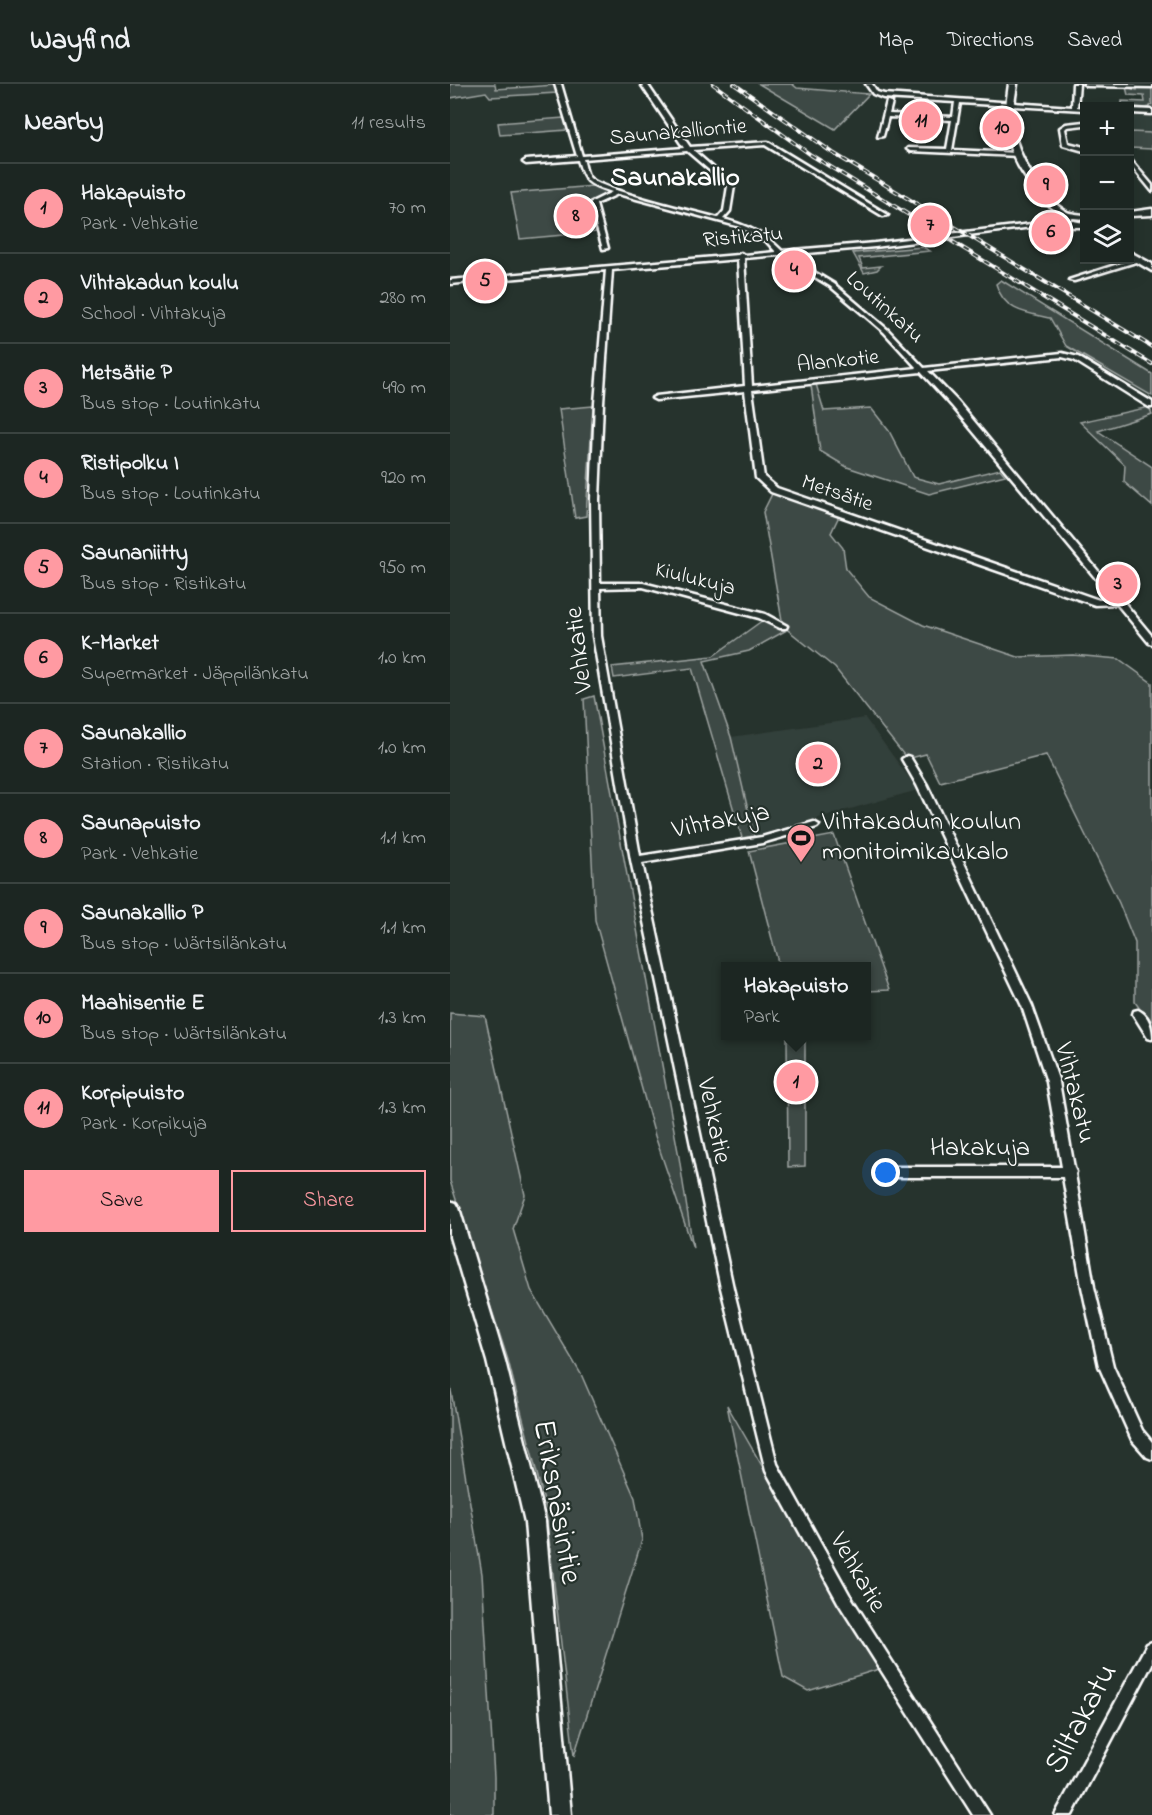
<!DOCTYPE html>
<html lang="en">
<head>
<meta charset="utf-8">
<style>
	body { margin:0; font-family:"Indie Flower",sans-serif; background:#252e2a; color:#f1f3f6 }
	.controls { position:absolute; right:18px; top:18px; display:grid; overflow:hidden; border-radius:0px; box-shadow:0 6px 24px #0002 }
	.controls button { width:54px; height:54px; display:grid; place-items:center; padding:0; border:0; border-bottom:2px solid #3a4340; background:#1c2622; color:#f1f3f6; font:30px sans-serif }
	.you { position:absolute; left:436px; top:1089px; width:21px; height:21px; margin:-15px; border:4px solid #fff; border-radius:50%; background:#1a73e8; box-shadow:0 0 0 9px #1a73e833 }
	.badge { display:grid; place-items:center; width:39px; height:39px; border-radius:50%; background:#ff9aa2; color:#111; font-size:20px; font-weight:700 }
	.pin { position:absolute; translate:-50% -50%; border:3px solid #fff; box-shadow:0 2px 6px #0006 }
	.popup { position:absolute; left:271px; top:878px; width:150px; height:78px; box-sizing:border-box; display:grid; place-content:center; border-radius:0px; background:#1c2622; filter:drop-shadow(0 2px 4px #0005); font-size:20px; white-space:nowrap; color:#a0a5a5 }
	.popup b { font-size:22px; color:#f1f3f6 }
	.popup::after { content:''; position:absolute; left:50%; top:100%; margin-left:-12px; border:12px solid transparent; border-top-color:#1c2622 }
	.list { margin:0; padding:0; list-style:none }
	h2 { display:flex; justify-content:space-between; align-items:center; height:78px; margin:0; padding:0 24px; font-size:26px }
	h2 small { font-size:20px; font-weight:400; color:#a0a5a5 }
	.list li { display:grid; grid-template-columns:39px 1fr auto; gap:18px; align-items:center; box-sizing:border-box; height:90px; padding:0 24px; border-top:2px solid #3a4340 }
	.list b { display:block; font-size:22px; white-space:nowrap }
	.list p { margin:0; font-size:20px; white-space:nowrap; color:#a0a5a5 }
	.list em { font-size:20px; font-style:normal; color:#a0a5a5 }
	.actions { display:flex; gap:12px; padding:18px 24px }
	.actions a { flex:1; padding:14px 0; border:2px solid #ff9aa2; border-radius:0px; text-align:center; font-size:21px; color:#ff9aa2 }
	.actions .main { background:#ff9aa2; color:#111 }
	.icon { flex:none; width:33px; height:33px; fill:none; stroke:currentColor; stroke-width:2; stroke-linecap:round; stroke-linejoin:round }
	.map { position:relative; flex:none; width:702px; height:1731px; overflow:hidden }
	header { display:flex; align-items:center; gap:36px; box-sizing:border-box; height:84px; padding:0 30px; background:#1c2622; border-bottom:2px solid #3a4340 }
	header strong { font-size:28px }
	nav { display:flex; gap:33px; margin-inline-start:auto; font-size:21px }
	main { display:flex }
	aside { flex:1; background:#1c2622 }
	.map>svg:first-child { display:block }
	.built { fill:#333f3a }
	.green { fill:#3e4944; stroke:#9ea4a2; stroke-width:1.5 }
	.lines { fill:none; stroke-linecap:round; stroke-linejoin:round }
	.street-casing { stroke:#fff; stroke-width:5 }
	.secondary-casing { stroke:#fff; stroke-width:5 }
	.street { fill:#26332d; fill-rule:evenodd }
	.secondary { fill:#26332d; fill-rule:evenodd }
	.rail-casing { stroke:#fff; stroke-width:4 }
	.rail { stroke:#26332d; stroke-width:2; stroke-dasharray:6; stroke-linecap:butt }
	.labels { text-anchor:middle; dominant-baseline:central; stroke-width:4.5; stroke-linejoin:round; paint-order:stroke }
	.far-street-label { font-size:22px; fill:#fff; stroke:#26332d }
	.street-label { font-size:26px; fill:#fff; stroke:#26332d }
	.poi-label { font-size:26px; fill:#fff; stroke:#26332d; text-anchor:start }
	.far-district-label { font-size:27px; font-weight:bold; fill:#fff; stroke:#26332d }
	.near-street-label { font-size:32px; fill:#fff; stroke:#26332d }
</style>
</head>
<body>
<header>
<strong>Wayfind</strong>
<nav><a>Map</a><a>Directions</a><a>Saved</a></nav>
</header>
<main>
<aside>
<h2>Nearby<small>11 results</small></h2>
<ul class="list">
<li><span class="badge">1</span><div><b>Hakapuisto</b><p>Park · Vehkatie</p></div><em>70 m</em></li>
<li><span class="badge">2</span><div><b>Vihtakadun koulu</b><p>School · Vihtakuja</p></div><em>280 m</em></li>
<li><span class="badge">3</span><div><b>Metsätie P</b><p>Bus stop · Loutinkatu</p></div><em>490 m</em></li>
<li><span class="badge">4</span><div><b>Ristipolku I</b><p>Bus stop · Loutinkatu</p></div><em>920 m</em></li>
<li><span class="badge">5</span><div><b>Saunaniitty</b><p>Bus stop · Ristikatu</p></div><em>950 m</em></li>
<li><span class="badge">6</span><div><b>K-Market</b><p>Supermarket · Jäppilänkatu</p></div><em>1.0 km</em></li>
<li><span class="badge">7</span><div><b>Saunakallio</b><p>Station · Ristikatu</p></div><em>1.0 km</em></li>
<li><span class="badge">8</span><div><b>Saunapuisto</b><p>Park · Vehkatie</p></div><em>1.1 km</em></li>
<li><span class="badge">9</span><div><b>Saunakallio P</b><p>Bus stop · Wärtsilänkatu</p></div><em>1.1 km</em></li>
<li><span class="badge">10</span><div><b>Maahisentie E</b><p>Bus stop · Wärtsilänkatu</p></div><em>1.3 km</em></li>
<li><span class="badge">11</span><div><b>Korpipuisto</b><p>Park · Korpikuja</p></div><em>1.3 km</em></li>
</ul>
<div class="actions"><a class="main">Save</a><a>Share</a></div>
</aside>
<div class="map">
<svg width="702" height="1731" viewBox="0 0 702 1731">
	<rect width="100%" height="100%" fill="#26332d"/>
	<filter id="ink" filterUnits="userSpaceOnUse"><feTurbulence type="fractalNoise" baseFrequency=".0167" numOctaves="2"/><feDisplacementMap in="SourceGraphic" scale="12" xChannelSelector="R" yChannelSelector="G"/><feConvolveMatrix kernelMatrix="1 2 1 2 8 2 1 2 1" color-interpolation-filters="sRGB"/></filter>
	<g filter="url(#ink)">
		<path class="built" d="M 680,30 L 702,31 L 702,49 L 680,48 Z
			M 415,634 L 468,706 L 304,752 L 281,653 Z"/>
		<path class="green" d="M 0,0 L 45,0 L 46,5 L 105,1 L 107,9 L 40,13 L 36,8 L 0,14 Z
			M 309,0 L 342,0 L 347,4 L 419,10 L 385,45 Z
			M 688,2 L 702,2 L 702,21 L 697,24 L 672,22 L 672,17 L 695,18 L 694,12 L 678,11 L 676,3 L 687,6 Z
			M 114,34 L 117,46 L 50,51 L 48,39 Z
			M 680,48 L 702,49 L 702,65 L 680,64 Z
			M 144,102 L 162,108 L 140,117 L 146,148 L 70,155 L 61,109 Z
			M 473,163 L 480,167 L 409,174 L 413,184 L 431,182 L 427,186 L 414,189 L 403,169 Z
			M 551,196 L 702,290 L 702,312 L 616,262 L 600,234 C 575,229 554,227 546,200 Z
			M 366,300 L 374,327 L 421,324 L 439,347 L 463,393 L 489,400 L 550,385 L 555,391 L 479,410 L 397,383 L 370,367 L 361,301 Z
			M 143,322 L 136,432 L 125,434 L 109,325 Z
			M 699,323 L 702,330 L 648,347 L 702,383 L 702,422 L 674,398 L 675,381 L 630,338 Z
			M 324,406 L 390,430 L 381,449 L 393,464 L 396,485 L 419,513 L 473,541 L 568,573 L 623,571 L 669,575 L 702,599 L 702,942 L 685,918 L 685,859 L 669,819 L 596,671 L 490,698 L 476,670 L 457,675 L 385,584 L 333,542 L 313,428 Z
			M 313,536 L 335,547 L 299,567 L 254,577 L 281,653 L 304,752 L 292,754 L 242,584 L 164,594 L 162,583 L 263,572 Z
			M 144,612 L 229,1073 L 243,1164 L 205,1052 L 145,836 L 134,615 Z
			M 384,751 L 439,906 L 417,907 L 416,882 L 329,882 L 299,767 Z
			M 0,929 L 35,932 L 75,1111 L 63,1145 L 81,1206 L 131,1290 L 185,1414 L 192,1456 L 124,1672 L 95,1421 L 58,1276 L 0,1097 Z
			M 337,952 L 355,952 L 355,1082 L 338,1083 Z
			M 0,1301 L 32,1490 L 44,1693 L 44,1731 L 0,1731 Z
			M 277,1321 L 429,1585 L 358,1607 L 333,1593 Z"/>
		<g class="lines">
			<g class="street-casing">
				<path id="street" d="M 105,0 L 111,0 L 132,72 L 234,64 L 191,0 L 197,0 L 240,63 L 318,58 L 438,131 L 433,132 L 315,61 L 243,66 L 284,102 L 280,127 L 273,135 C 296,141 316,150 332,167 L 425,159 L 615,136 L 616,137 L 613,139 L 425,163 L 335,171 L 344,181 L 364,188 L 384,200 L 438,246 L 474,284 L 612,269 L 628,273 L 702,318 L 702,323 L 699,323 L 624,276 L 612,273 L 478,287 L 508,318 L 702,552 L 702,560 L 699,559 L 667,520 L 645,521 L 321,408 L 306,394 L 295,307 L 206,316 L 202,314 L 206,312 L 295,302 L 288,175 L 162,186 L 153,319 L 149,415 L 150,499 L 193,499 L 315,530 L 337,542 L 336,544 L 330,544 L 309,534 L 193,503 L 150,504 L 151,552 L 190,772 L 312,753 L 364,738 L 369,741 L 367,743 L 312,759 L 192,779 L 283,1204 L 327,1380 L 399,1510 L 540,1731 L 523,1731 L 389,1520 L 316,1387 L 271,1204 L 181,776 L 143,552 L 141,415 L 145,319 L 156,186 L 0,200 L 0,196 L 288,171 L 291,169 L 294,171 L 326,168 L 317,158 L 287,142 L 168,110 L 146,120 L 158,164 L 153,165 L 140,119 L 162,108 C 139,100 135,100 128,76 L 76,80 L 73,78 L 76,76 L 127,72 ZM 237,67 L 278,102 L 274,127 L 268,134 C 247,128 149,106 139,93 C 136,89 135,80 133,75 ZM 329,171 L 340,183 L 360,190 L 380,202 L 434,248 L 467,284 L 302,302 L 294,174 ZM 471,288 L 502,322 L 663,515 L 649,516 L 327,404 L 314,393 L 302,306 Z
					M 416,0 L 422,0 L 427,8 L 434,10 L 622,23 L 623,0 L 629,0 L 627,23 L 634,24 L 634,26 L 510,19 L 502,66 L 567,69 L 570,71 L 569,72 L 460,67 L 457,65 L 458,64 L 497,65 L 502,36 L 438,33 L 433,52 L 428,53 L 437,17 L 442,18 L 439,30 L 503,33 L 505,18 L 433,14 L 423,10 Z
					M 634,0 L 702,0 L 702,3 L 637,2 Z
					M 680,25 L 702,26 L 702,30 L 680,29 Z
					M 634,38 L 634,41 L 617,43 L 615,45 L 618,59 L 634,63 L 634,67 L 613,61 L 610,44 L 616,40 Z
					M 680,75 L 702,101 L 702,107 L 680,80 Z
					M 687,174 L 689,175 L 689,177 L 624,197 L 619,196 Z
					M 457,672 L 460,673 L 477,701 L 582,922 L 609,998 L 624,1084 L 626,1088 L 625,1090 L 644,1203 L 663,1282 L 692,1346 L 702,1358 L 702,1375 L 697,1373 L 682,1356 L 649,1282 L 632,1203 L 613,1093 L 441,1093 L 437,1092 L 435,1088 L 437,1084 L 441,1083 L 612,1083 L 597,998 L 572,922 L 467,701 L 452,675 Z
					M 688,926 C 699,931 702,944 702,955 L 698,954 L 683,930 L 684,927 Z
					M 702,1558 L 702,1580 L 622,1731 L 605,1731 L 697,1560 Z"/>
			</g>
			<g class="secondary-casing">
				<path id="secondary" d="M 559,0 L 567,0 C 565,15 561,31 564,47 C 568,73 593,115 617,128 C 621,130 629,130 634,131 L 634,135 L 623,134 L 618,136 L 634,139 L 634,143 C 623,143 615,144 608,135 L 612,132 C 586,112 561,80 556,47 C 554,32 557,15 559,0 Z
					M 702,125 L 702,131 L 680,132 L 680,128 Z
					M 680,168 L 702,180 L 702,187 L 680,174 Z
					M 0,1117 L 6,1119 L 9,1124 L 55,1277 L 95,1438 L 121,1731 L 99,1731 L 75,1438 L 37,1277 L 0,1153 Z"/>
			</g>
			<use href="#street" class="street"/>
			<use href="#secondary" class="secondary"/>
			<g class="rail-casing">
				<path id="rail" d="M 263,0 L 361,71 L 702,280
					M 284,0 L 383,69 L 702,263"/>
			</g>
			<use href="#rail" class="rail"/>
		</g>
	</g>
	<defs>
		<g id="stadium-pin" transform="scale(1.5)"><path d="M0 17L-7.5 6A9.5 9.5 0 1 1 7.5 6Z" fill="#ff9aa2" stroke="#26332d"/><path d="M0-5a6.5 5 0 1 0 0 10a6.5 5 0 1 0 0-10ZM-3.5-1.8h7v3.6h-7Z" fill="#111"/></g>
	</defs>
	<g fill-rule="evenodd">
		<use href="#stadium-pin" x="351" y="754"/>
	</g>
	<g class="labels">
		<g class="far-street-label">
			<text transform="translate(228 49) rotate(-5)">Saunakalliontie</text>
			<text transform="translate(293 154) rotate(-5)">Ristikatu</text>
			<text transform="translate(434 224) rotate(42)">Loutinkatu</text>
			<text transform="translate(388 278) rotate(-6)">Alankotie</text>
			<text transform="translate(387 410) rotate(19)">Metsätie</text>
			<text transform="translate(245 496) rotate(14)">Kiulukuja</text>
		</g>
		<g class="street-label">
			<text transform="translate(130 566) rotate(-97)">Vehkatie</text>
			<text transform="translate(271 738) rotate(-11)">Vihtakuja</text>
			<text transform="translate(624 1009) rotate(76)">Vihtakatu</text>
			<text transform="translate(263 1037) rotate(78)">Vehkatie</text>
			<text x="530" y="1065">Hakakuja</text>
			<text transform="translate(407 1489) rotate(60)">Vehkatie</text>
		</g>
		<g class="poi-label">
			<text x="372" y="739">Vihtakadun koulun<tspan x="372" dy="30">monitoimikaukalo</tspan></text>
		</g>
		<g class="far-district-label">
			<text x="225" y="94">Saunakallio</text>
		</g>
		<g class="near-street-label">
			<text transform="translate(106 1418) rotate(80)">Eriksnäsintie</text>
			<text transform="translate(632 1635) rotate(-62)">Siltakatu</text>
		</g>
	</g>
</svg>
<div class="controls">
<button>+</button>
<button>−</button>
<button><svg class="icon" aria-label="layers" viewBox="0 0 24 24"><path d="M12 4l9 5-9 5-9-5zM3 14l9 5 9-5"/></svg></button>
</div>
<div class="you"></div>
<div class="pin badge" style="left:346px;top:998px">1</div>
<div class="popup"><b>Hakapuisto</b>Park</div>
<div class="pin badge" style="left:368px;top:680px">2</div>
<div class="pin badge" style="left:668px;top:500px">3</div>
<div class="pin badge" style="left:344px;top:186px">4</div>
<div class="pin badge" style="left:35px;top:197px">5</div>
<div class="pin badge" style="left:601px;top:148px">6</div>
<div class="pin badge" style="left:480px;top:141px">7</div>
<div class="pin badge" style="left:126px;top:132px">8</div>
<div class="pin badge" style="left:596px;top:101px">9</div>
<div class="pin badge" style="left:552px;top:44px">10</div>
<div class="pin badge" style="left:471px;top:37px">11</div>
</div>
</main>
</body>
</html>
